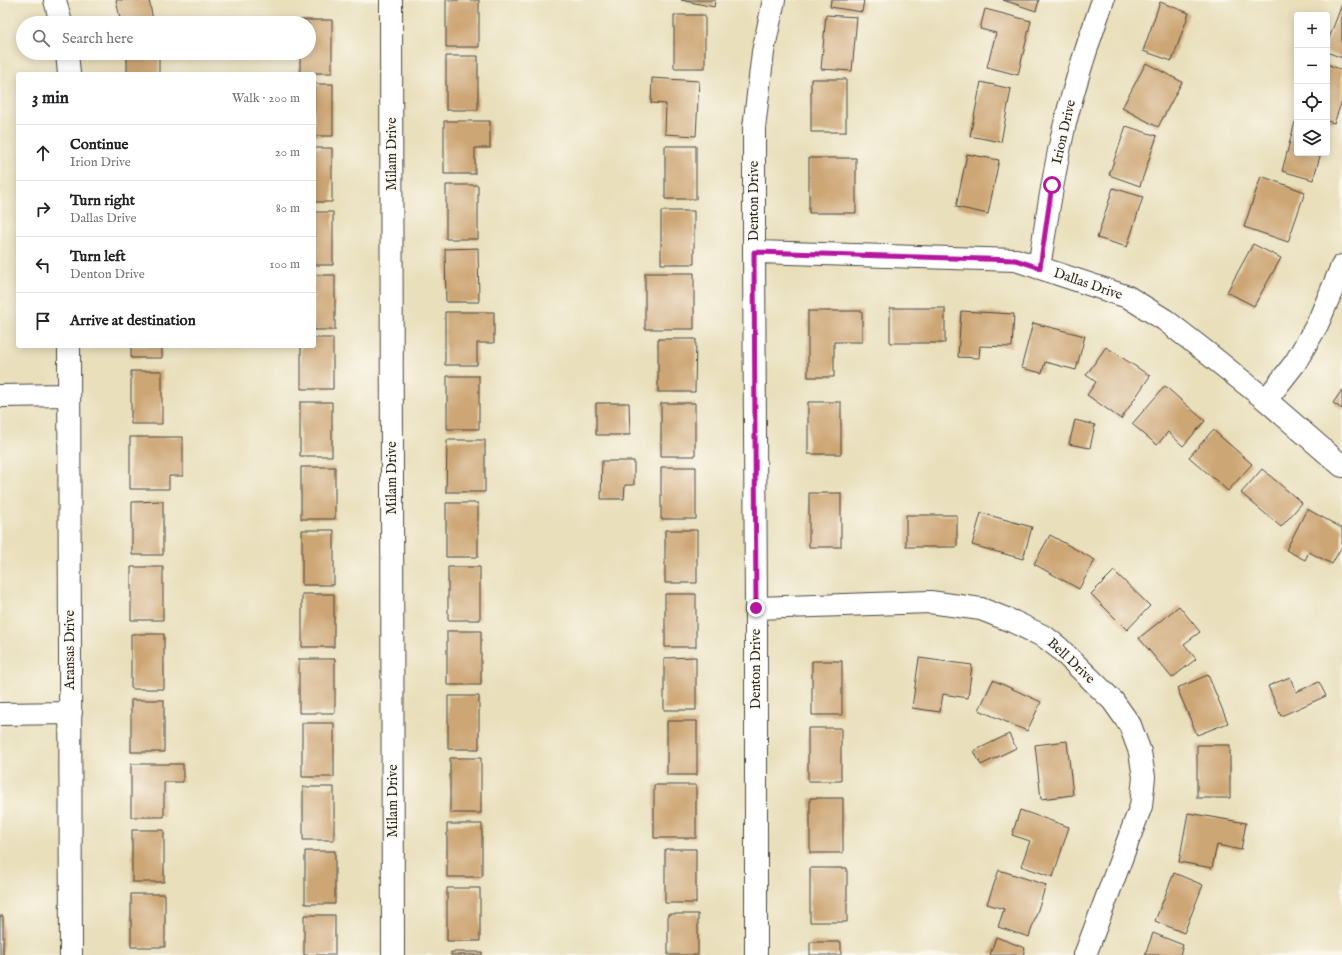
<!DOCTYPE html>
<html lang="en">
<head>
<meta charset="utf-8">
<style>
	body { margin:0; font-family:"IM FELL English",serif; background:#f6f6f6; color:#202124 }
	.controls { position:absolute; right:12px; top:12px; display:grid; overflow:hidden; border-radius:4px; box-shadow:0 2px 10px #0003 }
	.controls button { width:36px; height:36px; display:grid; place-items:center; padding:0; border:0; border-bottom:1px solid #e0e0e0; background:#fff; color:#202124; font:20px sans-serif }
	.stop { position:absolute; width:12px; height:12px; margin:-9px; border:3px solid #b5179e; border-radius:50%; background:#fff }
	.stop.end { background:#b5179e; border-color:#fff; box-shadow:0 1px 4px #0008 }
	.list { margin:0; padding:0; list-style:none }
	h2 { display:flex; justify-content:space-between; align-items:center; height:52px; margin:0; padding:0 16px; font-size:17px }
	h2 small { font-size:13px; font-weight:400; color:#757577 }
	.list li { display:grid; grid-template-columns:26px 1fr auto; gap:12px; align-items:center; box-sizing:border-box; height:56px; padding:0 16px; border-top:1px solid #e0e0e0 }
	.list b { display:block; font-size:15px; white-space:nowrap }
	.list p { margin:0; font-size:13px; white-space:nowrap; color:#757577 }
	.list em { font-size:13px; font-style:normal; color:#757577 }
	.icon { flex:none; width:22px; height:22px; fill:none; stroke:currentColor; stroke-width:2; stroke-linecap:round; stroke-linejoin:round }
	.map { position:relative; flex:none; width:1342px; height:955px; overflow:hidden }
	.search { position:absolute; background:#fff; box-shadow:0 2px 10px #0003; left:16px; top:16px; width:300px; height:44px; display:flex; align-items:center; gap:10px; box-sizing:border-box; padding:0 14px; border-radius:22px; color:#757577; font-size:15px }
	.panel { position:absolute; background:#fff; box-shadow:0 2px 10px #0003; left:16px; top:72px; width:300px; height:276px; border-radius:4px }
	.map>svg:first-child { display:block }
	.building { fill:#cda674 }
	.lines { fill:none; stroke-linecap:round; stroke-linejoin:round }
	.minor-casing { stroke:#484641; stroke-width:24 }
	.minor { stroke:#fff; stroke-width:22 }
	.route { stroke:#b5179e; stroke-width:5 }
	.labels { text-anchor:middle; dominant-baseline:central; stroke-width:3; stroke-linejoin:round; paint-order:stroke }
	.street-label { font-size:14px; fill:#2b2b2b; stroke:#fbf7ec }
</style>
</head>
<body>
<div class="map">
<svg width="1342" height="955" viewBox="0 0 1342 955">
	<rect width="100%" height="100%" fill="#fbf7ec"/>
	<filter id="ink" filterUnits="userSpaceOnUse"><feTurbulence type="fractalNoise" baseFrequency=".025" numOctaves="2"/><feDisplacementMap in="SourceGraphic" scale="8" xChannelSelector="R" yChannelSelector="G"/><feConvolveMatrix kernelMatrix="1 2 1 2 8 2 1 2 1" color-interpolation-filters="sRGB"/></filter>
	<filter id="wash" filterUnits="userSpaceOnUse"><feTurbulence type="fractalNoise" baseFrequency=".012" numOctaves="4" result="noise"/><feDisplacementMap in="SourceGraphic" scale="16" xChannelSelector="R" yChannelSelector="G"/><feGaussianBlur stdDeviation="0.9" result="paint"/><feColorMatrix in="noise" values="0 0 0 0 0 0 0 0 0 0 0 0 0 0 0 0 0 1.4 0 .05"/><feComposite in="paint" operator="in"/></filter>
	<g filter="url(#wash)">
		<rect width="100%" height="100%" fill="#e9dfbb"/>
		<g id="blocks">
			<path class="building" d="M 116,0 L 149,0 L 153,20 L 135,23 L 121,23 Z
				M 446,0 L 479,0 L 479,47 L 446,47 Z
				M 681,0 L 715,0 L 714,7 Z
				M 831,0 L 864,0 L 862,12 L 830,7 Z
				M 1003,0 L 1039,0 L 1036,11 Z
				M 1160,2 L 1189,13 L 1172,61 L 1143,51 Z
				M 1342,4 L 1342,58 L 1327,52 L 1327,44 Z
				M 985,9 L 1031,21 L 1018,75 L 987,67 L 996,33 L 980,29 Z
				M 674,15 L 705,15 L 705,68 L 674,68 Z
				M 826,15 L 857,17 L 852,71 L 821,69 Z
				M 300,20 L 332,20 L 332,73 L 300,73 L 300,53 L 309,53 L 309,23 L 300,23 Z
				M 127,53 L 159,53 L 159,74 L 127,74 Z
				M 446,56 L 478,56 L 478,110 L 446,110 Z
				M 1146,63 L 1182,82 L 1158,127 L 1122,108 Z
				M 1327,64 L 1342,70 L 1342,101 L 1334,123 L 1327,121 Z
				M 652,78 L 699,81 L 696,136 L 665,134 L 666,104 L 651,103 Z
				M 811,79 L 846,79 L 846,132 L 811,132 Z
				M 981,82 L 1011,89 L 1001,142 L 970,136 Z
				M 314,84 L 333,84 L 333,136 L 314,136 Z
				M 444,121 L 490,121 L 490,148 L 475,148 L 475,174 L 444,174 Z
				M 1295,122 L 1297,122 L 1297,153 L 1321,153 L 1313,180 L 1282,171 Z
				M 1126,126 L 1157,136 L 1140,186 L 1109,175 Z
				M 665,146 L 696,146 L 696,199 L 665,199 Z
				M 314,148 L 332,148 L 332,202 L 314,202 Z
				M 967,154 L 999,160 L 988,214 L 956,207 Z
				M 809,158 L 856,158 L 856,213 L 809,213 Z
				M 1261,176 L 1305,192 L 1288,242 L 1244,227 Z
				M 446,185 L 478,185 L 478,239 L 446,239 Z
				M 1113,188 L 1143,197 L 1127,247 L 1097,238 Z
				M 661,211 L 694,211 L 694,264 L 661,264 Z
				M 314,212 L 333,212 L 333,265 L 314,265 Z
				M 1253,244 L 1281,258 L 1254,306 L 1227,292 Z
				M 478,248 L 479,302 L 446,302 L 445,249 Z
				M 645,273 L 694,273 L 694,329 L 645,329 Z
				M 314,275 L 335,275 L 335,330 L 314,330 Z
				M 890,308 L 945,308 L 945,343 L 890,343 Z
				M 808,311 L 862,311 L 862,342 L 834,342 L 834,377 L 808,377 Z
				M 961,311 L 1014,314 L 1012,347 L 980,346 L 979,358 L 958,357 Z
				M 445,312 L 494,312 L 494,343 L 477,343 L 477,365 L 445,365 Z
				M 1033,323 L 1085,336 L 1076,370 L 1045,362 L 1042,373 L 1021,368 Z
				M 314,338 L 333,338 L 333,389 L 301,389 L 301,346 L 314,346 Z
				M 658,339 L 696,339 L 695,392 L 658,392 Z
				M 131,346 L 162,346 L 162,358 L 131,358 Z
				M 1106,347 L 1150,376 L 1121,419 L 1087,395 L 1096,382 L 1086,375 Z
				M 131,371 L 162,371 L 162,424 L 131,424 Z
				M 447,376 L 479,376 L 479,429 L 447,429 Z
				M 1165,386 L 1205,421 L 1183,446 L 1168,432 L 1157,445 L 1132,424 Z
				M 1342,390 L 1342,409 L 1333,403 Z
				M 300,402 L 332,402 L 332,456 L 300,456 Z
				M 808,402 L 841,402 L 841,454 L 808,454 Z
				M 596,403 L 629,403 L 630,435 L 596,435 Z
				M 661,403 L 695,403 L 695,456 L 661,456 Z
				M 1075,420 L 1095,425 L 1090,448 L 1069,444 Z
				M 1213,430 L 1252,464 L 1228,491 L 1189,457 Z
				M 130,437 L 183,437 L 183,476 L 169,476 L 169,489 L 130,489 Z
				M 447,440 L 485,440 L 485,492 L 446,492 Z
				M 602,461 L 634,461 L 634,485 L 625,485 L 624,499 L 601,499 Z
				M 301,467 L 335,467 L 335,519 L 301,519 Z
				M 661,467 L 696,467 L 696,519 L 661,519 Z
				M 1262,469 L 1302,503 L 1281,527 L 1241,493 Z
				M 809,493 L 841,493 L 841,547 L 809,547 Z
				M 163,501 L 163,555 L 132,555 L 132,502 Z
				M 446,503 L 478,503 L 478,557 L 446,557 Z
				M 1307,509 L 1342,528 L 1342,546 L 1332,564 L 1309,552 L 1305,560 L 1286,550 Z
				M 981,513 L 1032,527 L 1023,559 L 972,545 Z
				M 906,515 L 957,515 L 957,547 L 906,547 Z
				M 302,530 L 334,530 L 334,585 L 302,585 Z
				M 665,530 L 697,530 L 697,583 L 665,583 Z
				M 1050,535 L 1095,560 L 1079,589 L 1034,564 Z
				M 131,567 L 163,567 L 163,620 L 131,620 Z
				M 448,567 L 480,567 L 480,620 L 448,620 Z
				M 1114,571 L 1150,606 L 1127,630 L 1091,594 Z
				M 302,594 L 334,594 L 334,647 L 302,647 Z
				M 665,594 L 696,594 L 696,647 L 665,647 Z
				M 1179,606 L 1200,632 L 1184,644 L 1196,659 L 1172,678 L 1139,638 Z
				M 447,631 L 481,631 L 481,685 L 447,685 Z
				M 131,634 L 164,634 L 164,689 L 131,689 Z
				M 696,657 L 696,710 L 664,710 L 664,658 Z
				M 919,658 L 972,665 L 968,698 L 943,694 L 940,712 L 912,708 Z
				M 299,659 L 335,659 L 335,713 L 299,713 Z
				M 812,661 L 842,661 L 842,715 L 812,715 Z
				M 1208,675 L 1228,723 L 1197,735 L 1177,688 Z
				M 1290,677 L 1296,692 L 1319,682 L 1326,696 L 1281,716 L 1268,686 Z
				M 993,680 L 1041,702 L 1027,731 L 979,710 Z
				M 448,696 L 479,696 L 479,749 L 448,749 Z
				M 131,700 L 164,700 L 164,752 L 131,752 Z
				M 667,721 L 697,721 L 697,775 L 667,775 Z
				M 302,723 L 334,723 L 334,777 L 302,777 Z
				M 808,728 L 841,728 L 841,781 L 808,781 Z
				M 1009,734 L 1016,748 L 981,765 L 974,751 Z
				M 1067,741 L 1073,795 L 1041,799 L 1035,745 Z
				M 1197,745 L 1230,745 L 1230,798 L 1197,798 Z
				M 450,758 L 481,758 L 481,813 L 450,813 Z
				M 131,764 L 183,764 L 183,782 L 164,782 L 164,817 L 131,817 Z
				M 654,785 L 696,785 L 696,838 L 654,838 Z
				M 303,787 L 334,787 L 334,840 L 303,840 Z
				M 810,798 L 843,798 L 843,853 L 810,853 Z
				M 1020,810 L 1069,827 L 1053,877 L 1021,866 L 1030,841 L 1012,835 Z
				M 1188,813 L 1246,823 L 1241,850 L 1217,845 L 1212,868 L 1179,862 Z
				M 447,824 L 482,824 L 482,877 L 447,877 Z
				M 132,830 L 164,830 L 164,882 L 132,882 Z
				M 665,849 L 696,849 L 696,903 L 665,903 Z
				M 305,851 L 335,851 L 335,904 L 305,904 Z
				M 810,868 L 847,868 L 847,922 L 810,922 Z
				M 999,870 L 1046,885 L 1029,937 L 998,927 L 1004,909 L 987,904 Z
				M 1174,873 L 1203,885 L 1184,933 L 1155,921 Z
				M 447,888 L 480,888 L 480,941 L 447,941 Z
				M 131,894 L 165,894 L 165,947 L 131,947 Z
				M 668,914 L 698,914 L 698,955 L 668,955 Z
				M 304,915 L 335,915 L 335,955 L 304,955 Z
				M 0,916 L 3,916 L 3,955 L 0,955 Z
				M 1153,933 L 1183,945 L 1180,955 L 1145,955 Z
				M 996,937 L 1025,948 L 1023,955 L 990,955 Z
				M 810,942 L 841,942 L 841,955 L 810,955 Z
				M 451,952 L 482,952 L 482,955 L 451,955 Z"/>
		</g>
	</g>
	<g filter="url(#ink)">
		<use href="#blocks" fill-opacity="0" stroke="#484641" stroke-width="1"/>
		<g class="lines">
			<g class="minor-casing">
				<path id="minor" d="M 55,0 L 61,23
					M 391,0 L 393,955
					M 67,53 L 69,74
					M 754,252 L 1016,260 L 1128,297 L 1165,320 L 1206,352 L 1266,400 L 1342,466
					M 1039,268 C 1046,222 1053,177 1063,132 C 1073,87 1088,43 1103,0
					M 69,346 L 71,955
					M 0,396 L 69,395
					M 1266,400 L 1295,363 L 1317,325 L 1342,266
					M 756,608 L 930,602 L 981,609 L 1014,622 L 1045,637 L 1059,648 L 1113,701 L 1130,725 L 1140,752 L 1144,777 L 1141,806 L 1085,955
					M 0,714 L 71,713
					M 756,955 L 756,608 L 754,252 L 754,128 L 763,52 L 774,0"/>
			</g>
			<use href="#minor" class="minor"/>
		</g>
	</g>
	<g class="lines" filter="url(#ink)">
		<path class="route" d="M 756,608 L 754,252 L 1016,260 L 1040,268 L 1052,185"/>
	</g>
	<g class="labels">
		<g class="street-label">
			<text transform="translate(1064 132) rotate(-77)">Irion Drive</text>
			<text transform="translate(392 154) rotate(-90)">Milam Drive</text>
			<text transform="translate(754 201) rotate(-90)">Denton Drive</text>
			<text transform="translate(1088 284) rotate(19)">Dallas Drive</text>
			<text transform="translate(392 478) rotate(-90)">Milam Drive</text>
			<text transform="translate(70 650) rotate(-90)">Aransas Drive</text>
			<text transform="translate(1071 661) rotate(43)">Bell Drive</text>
			<text transform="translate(756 669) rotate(-90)">Denton Drive</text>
			<text transform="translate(393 801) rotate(-90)">Milam Drive</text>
		</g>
	</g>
</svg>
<div class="controls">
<button>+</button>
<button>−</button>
<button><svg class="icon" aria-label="locate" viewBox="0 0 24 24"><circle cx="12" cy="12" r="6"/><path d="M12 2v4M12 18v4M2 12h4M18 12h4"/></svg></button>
<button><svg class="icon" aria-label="layers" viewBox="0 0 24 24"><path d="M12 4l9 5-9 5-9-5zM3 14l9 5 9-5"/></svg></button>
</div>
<div class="stop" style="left:1052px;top:185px"></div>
<div class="stop end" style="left:756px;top:608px"></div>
<div class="search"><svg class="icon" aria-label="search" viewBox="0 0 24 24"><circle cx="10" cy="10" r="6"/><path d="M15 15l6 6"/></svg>Search here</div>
<section class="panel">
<h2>3 min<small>Walk · 200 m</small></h2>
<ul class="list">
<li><svg class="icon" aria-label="ahead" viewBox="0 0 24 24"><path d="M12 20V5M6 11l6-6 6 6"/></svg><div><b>Continue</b><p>Irion Drive</p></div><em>20 m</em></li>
<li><svg class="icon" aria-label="right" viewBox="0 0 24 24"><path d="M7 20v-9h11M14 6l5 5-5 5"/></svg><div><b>Turn right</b><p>Dallas Drive</p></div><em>80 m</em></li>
<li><svg class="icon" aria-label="left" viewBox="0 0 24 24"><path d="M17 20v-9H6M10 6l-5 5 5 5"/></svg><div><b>Turn left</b><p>Denton Drive</p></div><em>100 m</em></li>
<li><svg class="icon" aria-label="arrive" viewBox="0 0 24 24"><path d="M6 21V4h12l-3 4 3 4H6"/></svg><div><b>Arrive at destination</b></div></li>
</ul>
</section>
</div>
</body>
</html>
